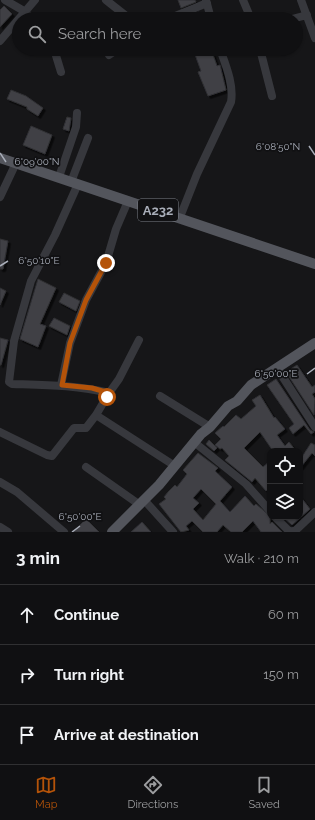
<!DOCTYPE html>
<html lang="en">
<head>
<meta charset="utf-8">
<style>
	body { margin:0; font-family:Raleway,sans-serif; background:#19191b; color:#f1f3f6 }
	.controls { position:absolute; right:12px; bottom:12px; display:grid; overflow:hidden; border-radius:8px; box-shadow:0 1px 3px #0004 }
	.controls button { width:36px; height:36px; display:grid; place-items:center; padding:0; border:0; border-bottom:1px solid #303032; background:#101012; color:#f1f3f6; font:20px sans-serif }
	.stop { position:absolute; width:12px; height:12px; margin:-9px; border:3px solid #b45309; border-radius:50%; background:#fff }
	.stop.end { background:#b45309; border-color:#fff; box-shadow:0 1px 4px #0008 }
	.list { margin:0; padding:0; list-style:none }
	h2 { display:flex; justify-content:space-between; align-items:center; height:52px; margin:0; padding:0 16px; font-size:17px }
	h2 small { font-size:13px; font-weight:400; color:#9c9d9f }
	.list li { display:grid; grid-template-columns:26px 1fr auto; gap:12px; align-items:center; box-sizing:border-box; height:60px; padding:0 16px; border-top:1px solid #303032 }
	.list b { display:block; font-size:15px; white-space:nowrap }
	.list em { font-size:13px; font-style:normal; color:#9c9d9f }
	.icon { flex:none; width:22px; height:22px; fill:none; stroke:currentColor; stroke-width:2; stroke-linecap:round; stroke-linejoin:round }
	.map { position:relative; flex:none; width:315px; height:532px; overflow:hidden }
	.search { position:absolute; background:#101012; box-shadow:0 1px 3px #0004; left:12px; right:12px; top:12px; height:44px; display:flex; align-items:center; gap:10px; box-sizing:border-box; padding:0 14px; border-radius:22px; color:#9c9d9f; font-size:15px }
	.sheet { height:232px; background:#101012 }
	nav { display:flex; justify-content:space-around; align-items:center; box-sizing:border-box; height:56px; border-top:1px solid #303032; background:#101012; font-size:11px; color:#9c9d9f }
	nav a { display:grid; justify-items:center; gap:2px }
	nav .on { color:#b45309 }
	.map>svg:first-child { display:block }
	.building { fill:#404145; stroke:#303034; fill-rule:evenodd; filter:url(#shadow) }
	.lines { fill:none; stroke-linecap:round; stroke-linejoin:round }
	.minor { stroke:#37383d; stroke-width:8 }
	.major { stroke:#53555c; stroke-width:10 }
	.route { stroke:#b45309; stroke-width:5 }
	.ticks { fill:none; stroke:#a8adb8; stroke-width:1.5 }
	.labels { text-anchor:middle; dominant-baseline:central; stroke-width:3.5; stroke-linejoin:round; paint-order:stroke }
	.shield { fill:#111113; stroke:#7b7e86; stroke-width:1 }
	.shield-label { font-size:13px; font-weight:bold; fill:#a8adb8 }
	.ticks-label { font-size:10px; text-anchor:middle; fill:#a8adb8; stroke:#111113; stroke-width:3.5; stroke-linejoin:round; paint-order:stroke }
</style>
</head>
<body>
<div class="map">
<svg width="315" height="532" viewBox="0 0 315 532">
	<defs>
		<filter id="shadow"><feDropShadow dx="2.5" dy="2.5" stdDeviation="0" flood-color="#0009"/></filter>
	</defs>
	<rect width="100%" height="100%" fill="#161618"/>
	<path class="building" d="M 178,0 L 195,0 L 196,2 L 181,8 Z
		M 4,6 L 12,14 L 0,27 L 0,10 Z
		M 199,12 L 201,19 L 182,19 Z
		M 193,49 L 211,49 L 217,66 L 220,65 L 226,90 L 208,96 L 198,72 L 201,71 Z
		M 11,90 L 26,96 L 43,108 L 38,116 L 27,109 L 27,107 L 7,99 Z
		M 67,117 L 71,118 L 69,131 L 63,129 Z
		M 31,126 L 52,135 L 45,154 L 23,145 Z
		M 0,239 L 8,241 L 3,269 L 0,269 Z
		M 38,279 L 56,288 L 40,324 L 46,326 L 38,347 L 20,339 Z
		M 0,288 L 6,291 L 0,305 Z
		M 64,293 L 80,301 L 76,311 L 59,302 Z
		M 54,318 L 70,326 L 67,335 L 49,326 Z
		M 0,338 L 8,340 L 1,365 L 0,365 Z
		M 297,365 L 312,387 L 315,385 L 315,392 L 312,394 L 315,399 L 314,415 L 286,372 Z
		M 276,379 L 310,430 L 314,432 L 311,434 L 304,425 L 293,434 L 289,428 L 294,424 L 267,385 Z
		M 260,395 L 274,418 L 275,417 L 285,429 L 277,435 L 285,446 L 289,442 L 296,451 L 273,451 L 260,432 L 244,448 L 263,467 L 270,461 L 270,487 L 266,491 L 255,478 L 252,482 L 225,460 L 229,456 L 222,448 L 220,449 L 215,445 L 221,439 L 215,433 L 223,426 L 224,427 L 236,415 L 241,419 L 256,406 L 252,400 Z
		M 209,440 L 217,448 L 214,451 L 206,444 Z
		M 311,443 L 315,445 L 315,456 L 312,453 L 300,468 L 300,460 Z
		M 198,453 L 218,468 L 215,471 L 232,487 L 220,501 L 230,512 L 245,496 L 254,506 L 256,504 L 270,516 L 270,524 L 272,522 L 282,532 L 261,532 L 253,521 L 242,532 L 231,532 L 223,525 L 217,532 L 203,532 L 192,521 L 186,526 L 189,530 L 181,532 L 159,504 L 166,499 L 164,497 L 168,492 L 175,485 L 177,487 L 187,474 L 183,470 ZM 201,489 L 216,504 L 203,520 L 193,509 L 199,503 L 193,498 Z
		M 300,496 L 310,509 L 292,525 L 283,517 L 300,517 Z
		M 86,519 L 99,532 L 73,532 Z
		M 142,522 L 151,532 L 131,532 Z"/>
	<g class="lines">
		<path class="minor" d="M 5,0 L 24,11 L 32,19
			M 106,0 L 130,19
			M 206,0 L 211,19
			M 243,0 L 251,19
			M 301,0 L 315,38
			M 168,19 L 207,3
			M 292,19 L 307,15
			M 0,41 L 35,0
			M 54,49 L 61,72
			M 260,49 L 272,96
			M 109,55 L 118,49
			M 59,177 L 76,127 L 77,113
			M 71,182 L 88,138
			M 78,184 L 55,235 L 31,281 L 14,341 L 9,382 L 12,384 C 45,385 77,385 109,393 L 96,415 L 175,466
			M 0,197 L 16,163
			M 180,217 L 197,174 L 231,102 C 234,85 226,66 220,49
			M 277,368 L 315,427
			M 61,385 L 70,343 L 86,300 L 106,263 L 116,229 L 128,201
			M 109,393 L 119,379 L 139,340
			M 160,396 L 210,427
			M 0,432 L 47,455 L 52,456 L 74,428 L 86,428 L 96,415
			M 194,442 L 246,484 L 270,511
			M 86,467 L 140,505
			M 0,482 L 17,492 L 64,532
			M 145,501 L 173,532
			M 275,517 L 290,532 L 296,530 L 315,512
			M 0,527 L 8,532"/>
		<path class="major" d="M 0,158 L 315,264
			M 112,532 L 159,485 L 201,434 L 210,427 L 228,406 L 237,401 L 251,385 L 315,343"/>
	</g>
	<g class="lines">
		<path class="route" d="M 106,263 L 86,300 L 70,343 L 62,385 L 92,388 L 109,393 L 107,397"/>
	</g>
	<path class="ticks" d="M 309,146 L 315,155M 0,153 L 6,162M 0,266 L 8,261M 307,374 L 315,368M 72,532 L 80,526"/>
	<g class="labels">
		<rect class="shield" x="138" y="199" width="40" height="22" rx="3"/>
		<g class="shield-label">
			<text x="158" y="210">A232</text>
		</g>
	</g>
	<g class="ticks-label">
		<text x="278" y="150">6°08'50"N</text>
		<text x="37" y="165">6°09'00"N</text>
		<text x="39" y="264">6°50'10"E</text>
		<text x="276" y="377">6°50'00"E</text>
		<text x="80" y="520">6°50'00"E</text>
	</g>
</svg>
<div class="controls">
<button><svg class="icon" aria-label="locate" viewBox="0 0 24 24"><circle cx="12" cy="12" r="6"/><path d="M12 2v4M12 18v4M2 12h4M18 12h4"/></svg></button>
<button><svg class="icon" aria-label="layers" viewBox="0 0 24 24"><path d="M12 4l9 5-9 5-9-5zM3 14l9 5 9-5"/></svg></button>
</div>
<div class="stop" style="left:107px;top:397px"></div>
<div class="stop end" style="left:106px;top:263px"></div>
<div class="search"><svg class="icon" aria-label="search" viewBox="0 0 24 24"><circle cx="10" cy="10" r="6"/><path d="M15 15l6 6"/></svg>Search here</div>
</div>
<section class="sheet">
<h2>3 min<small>Walk · 210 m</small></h2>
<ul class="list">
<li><svg class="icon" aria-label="ahead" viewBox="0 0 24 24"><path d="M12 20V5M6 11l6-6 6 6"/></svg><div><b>Continue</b></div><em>60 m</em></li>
<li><svg class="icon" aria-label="right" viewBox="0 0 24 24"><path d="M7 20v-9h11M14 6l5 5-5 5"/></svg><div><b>Turn right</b></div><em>150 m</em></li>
<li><svg class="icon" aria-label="arrive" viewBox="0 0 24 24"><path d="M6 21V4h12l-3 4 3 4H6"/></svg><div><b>Arrive at destination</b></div></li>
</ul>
</section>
<nav>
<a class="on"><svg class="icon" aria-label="map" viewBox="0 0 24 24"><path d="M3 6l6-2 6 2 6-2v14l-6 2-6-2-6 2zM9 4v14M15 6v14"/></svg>Map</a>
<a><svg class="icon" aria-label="directions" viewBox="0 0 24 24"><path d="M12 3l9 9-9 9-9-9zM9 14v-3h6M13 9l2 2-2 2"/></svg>Directions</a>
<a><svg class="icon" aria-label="saved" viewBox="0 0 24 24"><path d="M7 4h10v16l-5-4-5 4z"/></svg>Saved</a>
</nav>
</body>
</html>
